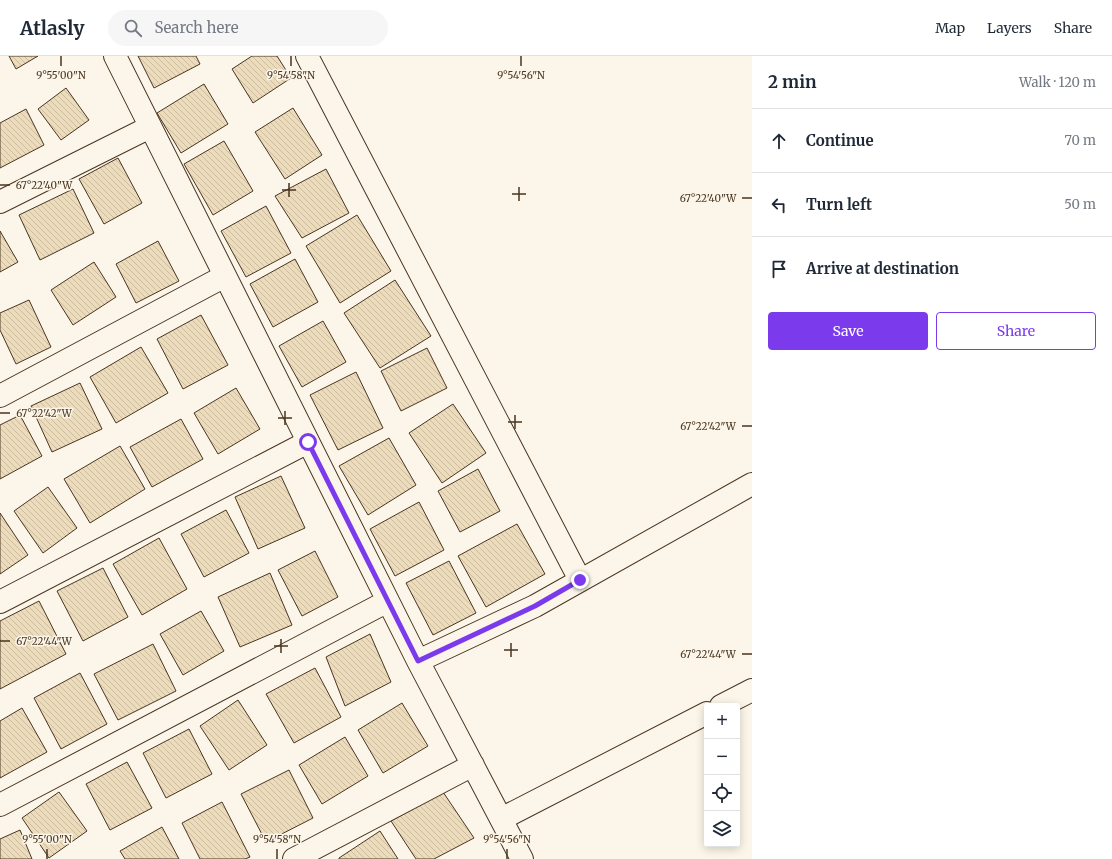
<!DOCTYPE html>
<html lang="en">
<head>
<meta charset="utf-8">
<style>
	body { margin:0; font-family:Merriweather,serif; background:#f6f6f7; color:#1f2937 }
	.controls { position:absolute; right:12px; bottom:12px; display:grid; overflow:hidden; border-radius:4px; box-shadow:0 2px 10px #0003 }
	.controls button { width:36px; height:36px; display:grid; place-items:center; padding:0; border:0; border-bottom:1px solid #e0e1e3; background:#fff; color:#1f2937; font:20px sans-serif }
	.stop { position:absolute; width:12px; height:12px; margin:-9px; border:3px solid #7c3aed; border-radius:50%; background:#fff }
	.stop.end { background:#7c3aed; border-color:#fff; box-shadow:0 1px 4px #0008 }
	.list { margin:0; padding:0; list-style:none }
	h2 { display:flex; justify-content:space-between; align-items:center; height:52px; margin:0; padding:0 16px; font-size:17px }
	h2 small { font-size:13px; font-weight:400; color:#747a83 }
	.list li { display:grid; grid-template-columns:26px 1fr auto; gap:12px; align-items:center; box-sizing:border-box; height:64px; padding:0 16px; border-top:1px solid #e0e1e3 }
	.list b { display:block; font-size:15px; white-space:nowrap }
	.list em { font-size:13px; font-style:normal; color:#747a83 }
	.actions { display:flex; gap:8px; padding:12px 16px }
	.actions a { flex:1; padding:9px 0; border:1px solid #7c3aed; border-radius:4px; text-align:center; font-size:14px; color:#7c3aed }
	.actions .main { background:#7c3aed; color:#fff }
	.icon { flex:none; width:22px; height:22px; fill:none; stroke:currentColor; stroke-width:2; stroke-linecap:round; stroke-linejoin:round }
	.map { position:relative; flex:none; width:752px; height:803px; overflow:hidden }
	header { display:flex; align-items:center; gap:24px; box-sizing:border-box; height:56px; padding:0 20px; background:#fff; border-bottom:1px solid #e0e1e3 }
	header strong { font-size:19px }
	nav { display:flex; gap:22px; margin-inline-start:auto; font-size:14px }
	.search { width:280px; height:36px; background:#f6f6f7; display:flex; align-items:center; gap:10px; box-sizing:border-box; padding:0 14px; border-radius:22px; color:#747a83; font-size:15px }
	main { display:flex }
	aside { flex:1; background:#fff }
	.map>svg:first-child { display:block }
	.building { fill:url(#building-back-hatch); stroke:#4a3520 }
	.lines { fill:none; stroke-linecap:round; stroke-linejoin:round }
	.minor-casing { stroke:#4a3520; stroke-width:24 }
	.minor { stroke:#fbf6e9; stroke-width:22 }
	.route { stroke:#7c3aed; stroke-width:5 }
	.ticks { fill:none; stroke:#4a3520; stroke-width:1.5 }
	.ticks-label { font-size:10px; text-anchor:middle; fill:#4a3520; stroke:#fbf6e9; stroke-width:3; stroke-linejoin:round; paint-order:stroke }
</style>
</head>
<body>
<header>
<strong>Atlasly</strong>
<div class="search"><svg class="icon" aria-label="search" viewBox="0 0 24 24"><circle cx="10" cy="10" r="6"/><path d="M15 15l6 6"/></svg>Search here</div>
<nav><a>Map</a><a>Layers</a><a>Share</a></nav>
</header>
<main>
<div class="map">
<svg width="752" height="803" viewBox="0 0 752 803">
	<defs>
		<pattern id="building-back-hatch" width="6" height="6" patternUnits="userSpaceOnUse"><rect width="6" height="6" fill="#ecdcbc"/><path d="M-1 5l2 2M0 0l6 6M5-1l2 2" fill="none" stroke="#ccbda1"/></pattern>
	</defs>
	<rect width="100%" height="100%" fill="#fbf6e9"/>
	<path class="building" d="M 9,0 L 38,0 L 16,13 Z
		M 138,0 L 196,0 L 200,8 L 154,32 Z
		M 252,0 L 277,0 L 291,22 L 253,47 L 232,13 Z
		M 204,28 L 228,68 L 181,97 L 157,57 Z
		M 66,32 L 89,64 L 61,84 L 38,53 Z
		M 293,52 L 322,99 L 285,123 L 255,76 Z
		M 26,53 L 44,89 L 0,112 L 0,67 Z
		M 224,85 L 253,135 L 213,159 L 184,108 Z
		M 118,102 L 142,147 L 104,168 L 79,123 Z
		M 326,113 L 349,157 L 302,182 L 275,140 Z
		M 73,133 L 94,177 L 40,204 L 19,159 Z
		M 266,150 L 291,197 L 246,221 L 221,175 Z
		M 357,159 L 391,215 L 340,247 L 306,190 Z
		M 0,175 L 18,206 L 0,216 Z
		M 158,185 L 179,225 L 136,247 L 116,208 Z
		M 295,203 L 318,246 L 273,271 L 250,228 Z
		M 94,206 L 116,241 L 73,269 L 51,234 Z
		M 395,224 L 431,280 L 380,312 L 344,257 Z
		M 29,244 L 51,291 L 16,308 L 0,274 L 0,257 Z
		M 201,259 L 228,309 L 183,333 L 157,283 Z
		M 323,265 L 346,306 L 302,331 L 279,290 Z
		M 141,291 L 168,337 L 116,367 L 90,321 Z
		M 427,292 L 447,332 L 401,355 L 381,315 Z
		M 356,316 L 383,372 L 338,394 L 310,339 Z
		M 80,327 L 102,373 L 52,396 L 31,350 Z
		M 236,332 L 260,373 L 218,398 L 194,357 Z
		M 453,348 L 486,397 L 442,427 L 409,377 Z
		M 20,359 L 42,400 L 0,423 L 0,369 Z
		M 181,363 L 203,403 L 152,431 L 130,391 Z
		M 389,382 L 416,429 L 368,459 L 339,410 Z
		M 120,390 L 145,433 L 90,467 L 64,423 Z
		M 478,413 L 500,455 L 460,476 L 438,435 Z
		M 281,420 L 305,472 L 258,493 L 235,441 Z
		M 48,431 L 77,472 L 43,497 L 14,455 Z
		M 419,446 L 444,494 L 395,520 L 370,473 Z
		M 226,454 L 249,497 L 204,521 L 181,478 Z
		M 0,457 L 28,499 L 0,518 Z
		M 517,468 L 545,518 L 486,551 L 458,500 Z
		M 159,482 L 187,533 L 142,559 L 113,508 Z
		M 315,495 L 338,541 L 302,560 L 278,514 Z
		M 449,505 L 476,557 L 433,579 L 406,527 Z
		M 103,512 L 128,561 L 83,585 L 57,535 Z
		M 270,517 L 292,569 L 240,591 L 218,541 Z
		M 39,545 L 66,598 L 0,633 L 0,565 Z
		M 201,555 L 224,595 L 183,619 L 160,578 Z
		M 370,578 L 391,626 L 345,650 L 326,601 Z
		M 153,588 L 176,635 L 118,664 L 94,618 Z
		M 315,612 L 341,661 L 294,687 L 266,638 Z
		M 80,617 L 107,668 L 61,693 L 34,642 Z
		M 238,644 L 267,689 L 229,714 L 200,670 Z
		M 402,647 L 428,690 L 383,717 L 358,674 Z
		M 22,652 L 47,696 L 0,722 L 0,665 Z
		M 189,673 L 212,718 L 166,742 L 143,697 Z
		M 345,681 L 368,720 L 322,748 L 299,709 Z
		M 127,706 L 152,752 L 110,774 L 86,728 Z
		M 289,714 L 313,762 L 266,786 L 241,738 Z
		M 59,736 L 87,775 L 49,802 L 22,762 Z
		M 443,736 L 474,782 L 434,803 L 416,803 L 391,765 Z
		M 222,746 L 250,801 L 245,803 L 200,803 L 182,767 Z
		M 162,771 L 179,803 L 125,803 L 120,795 Z
		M 20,774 L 32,803 L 0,803 L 0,783 Z
		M 380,775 L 398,803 L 339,803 L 339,802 Z"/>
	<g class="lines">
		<g class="minor-casing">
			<path id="minor" d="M 115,0 L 418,605 L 522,803
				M 307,0 L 580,524
				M 0,146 L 150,71
				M 0,340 L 225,220
				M 0,546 L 308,386
				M 418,605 L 535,550 L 752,428
				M 721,650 L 752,634
				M 0,749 L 388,545
				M 501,763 L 707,657
				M 294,803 L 473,709"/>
		</g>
		<use href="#minor" class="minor"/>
	</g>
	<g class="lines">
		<path class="route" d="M 308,386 L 418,605 L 535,550 L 580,524"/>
	</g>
	<path class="ticks" d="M 61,10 L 61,0M 291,10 L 291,0M 521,10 L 521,0M 0,129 L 10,129M 282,134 L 296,134M 512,138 L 526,138M 289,141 L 289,127M 742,142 L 752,142M 519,145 L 519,131M 0,357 L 10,357M 278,362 L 292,362M 508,366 L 522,366M 285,369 L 285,355M 742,370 L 752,370M 515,373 L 515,359M 0,585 L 10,585M 274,590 L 288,590M 504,594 L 518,594M 281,597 L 281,583M 742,598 L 752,598M 511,601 L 511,587M 47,803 L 47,793M 277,803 L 277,793M 507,803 L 507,793"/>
	<g class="ticks-label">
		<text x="61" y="23">9°55'00"N</text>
		<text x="291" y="23">9°54'58"N</text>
		<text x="521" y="23">9°54'56"N</text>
		<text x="44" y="133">67°22'40"W</text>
		<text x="708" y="146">67°22'40"W</text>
		<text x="44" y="361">67°22'42"W</text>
		<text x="708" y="374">67°22'42"W</text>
		<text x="44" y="589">67°22'44"W</text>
		<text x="708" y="602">67°22'44"W</text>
		<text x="47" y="787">9°55'00"N</text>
		<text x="277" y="787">9°54'58"N</text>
		<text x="507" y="787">9°54'56"N</text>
	</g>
</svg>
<div class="controls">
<button>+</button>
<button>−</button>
<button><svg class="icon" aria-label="locate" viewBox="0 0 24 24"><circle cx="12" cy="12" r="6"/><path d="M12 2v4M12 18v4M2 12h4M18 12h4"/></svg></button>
<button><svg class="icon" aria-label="layers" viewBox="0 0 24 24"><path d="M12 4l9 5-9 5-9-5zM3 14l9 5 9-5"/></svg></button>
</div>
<div class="stop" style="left:308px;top:386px"></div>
<div class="stop end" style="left:580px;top:524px"></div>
</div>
<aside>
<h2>2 min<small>Walk · 120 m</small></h2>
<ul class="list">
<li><svg class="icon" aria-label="ahead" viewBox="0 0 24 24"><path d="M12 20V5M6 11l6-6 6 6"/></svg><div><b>Continue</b></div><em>70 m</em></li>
<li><svg class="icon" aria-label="left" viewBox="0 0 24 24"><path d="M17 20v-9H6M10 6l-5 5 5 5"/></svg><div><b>Turn left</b></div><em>50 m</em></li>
<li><svg class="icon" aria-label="arrive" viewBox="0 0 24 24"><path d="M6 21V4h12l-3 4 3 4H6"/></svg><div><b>Arrive at destination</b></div></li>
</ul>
<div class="actions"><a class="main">Save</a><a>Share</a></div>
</aside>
</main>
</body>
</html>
